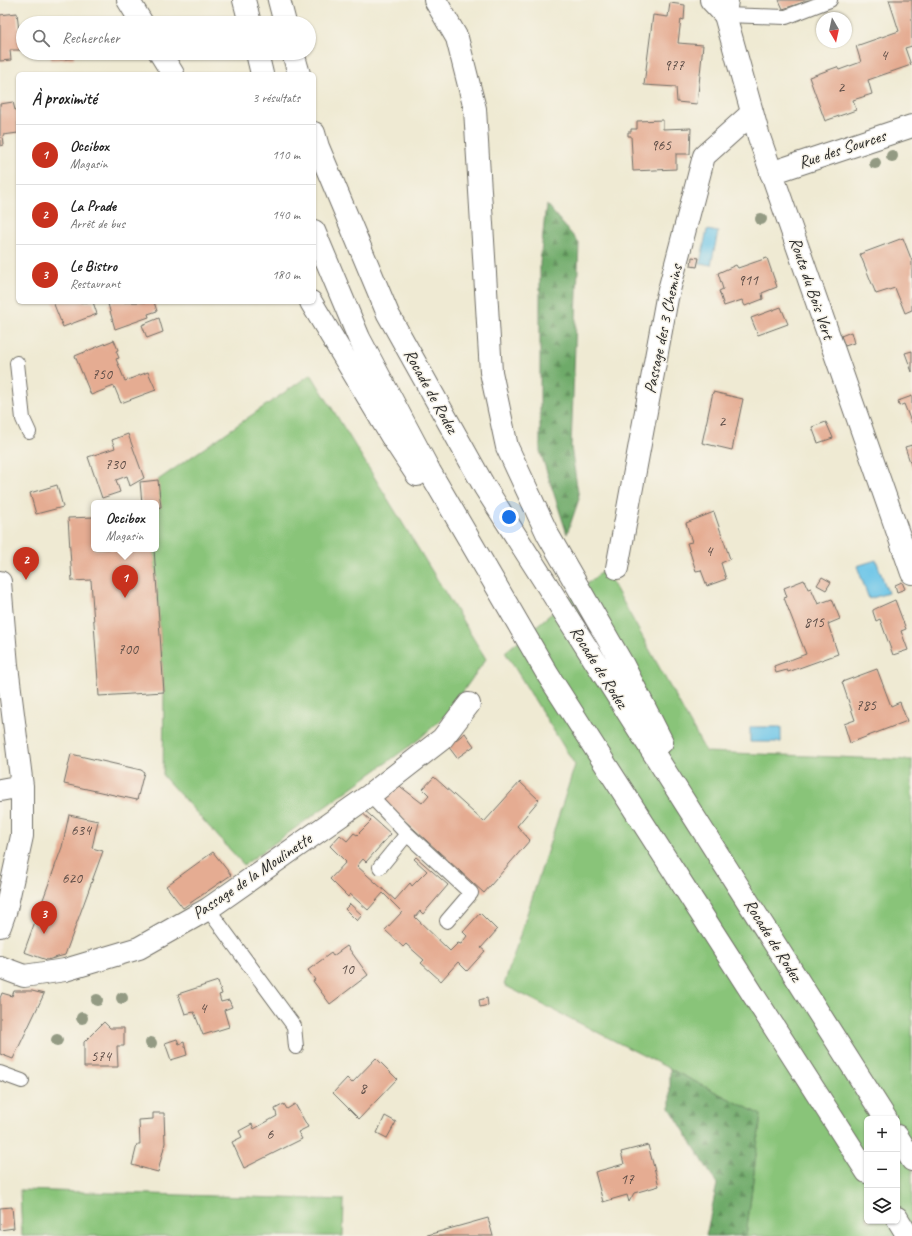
<!DOCTYPE html>
<html lang="fr">
<head>
<meta charset="utf-8">
<style>
	body { margin:0; font-family:Caveat,sans-serif; background:#f6f6f6; color:#222 }
	.controls { position:absolute; right:12px; bottom:12px; display:grid; overflow:hidden; border-radius:6px; box-shadow:0 1px 3px #0004 }
	.controls button { width:36px; height:36px; display:grid; place-items:center; padding:0; border:0; border-bottom:1px solid #e0e0e0; background:#fff; color:#222; font:20px sans-serif }
	.compass { position:absolute; left:816px; top:12px; width:36px; height:36px; border-radius:50%; background:#fff; box-shadow:0 1px 3px #0004; rotate:171deg }
	.you { position:absolute; left:509px; top:517px; width:14px; height:14px; margin:-10px; border:3px solid #fff; border-radius:50%; background:#1a73e8; box-shadow:0 0 0 6px #1a73e833 }
	.badge { display:grid; place-items:center; width:26px; height:26px; border-radius:50%; background:#c8321e; color:#fff; font-size:13px; font-weight:700 }
	.pin { position:absolute; translate:-50% -33px; filter:drop-shadow(0 1px 2px #0008) }
	.pin::after { content:''; position:absolute; top:21px; width:14px; height:12px; background:inherit; clip-path:polygon(0 0,100% 0,50% 100%) }
	.popup { position:absolute; left:91px; top:500px; width:68px; height:52px; box-sizing:border-box; display:grid; place-content:center; border-radius:6px; background:#fff; filter:drop-shadow(0 1px 3px #0005); font-size:13px; white-space:nowrap; color:#767676 }
	.popup b { font-size:15px; color:#222 }
	.popup::after { content:''; position:absolute; left:50%; top:100%; margin-left:-8px; border:8px solid transparent; border-top-color:#fff }
	.list { margin:0; padding:0; list-style:none }
	h2 { display:flex; justify-content:space-between; align-items:center; height:52px; margin:0; padding:0 16px; font-size:17px }
	h2 small { font-size:13px; font-weight:400; color:#767676 }
	.list li { display:grid; grid-template-columns:26px 1fr auto; gap:12px; align-items:center; box-sizing:border-box; height:60px; padding:0 16px; border-top:1px solid #e0e0e0 }
	.list b { display:block; font-size:15px; white-space:nowrap }
	.list p { margin:0; font-size:13px; white-space:nowrap; color:#767676 }
	.list em { font-size:13px; font-style:normal; color:#767676 }
	.icon { flex:none; width:22px; height:22px; fill:none; stroke:currentColor; stroke-width:2; stroke-linecap:round; stroke-linejoin:round }
	.map { position:relative; flex:none; width:912px; height:1236px; overflow:hidden }
	.search { position:absolute; background:#fff; box-shadow:0 1px 3px #0004; left:16px; top:16px; width:300px; height:44px; display:flex; align-items:center; gap:10px; box-sizing:border-box; padding:0 14px; border-radius:22px; color:#767676; font-size:15px }
	.panel { position:absolute; background:#fff; box-shadow:0 1px 3px #0004; left:16px; top:72px; width:300px; height:232px; border-radius:6px }
	.map>svg:first-child { display:block }
	.grass { fill:#89c479; stroke:#5a7852; fill-rule:evenodd }
	.forest { fill:url(#forest-firs); stroke:#4c6a4a }
	.water { fill:#6ac5e8; stroke:#4a788a }
	.building { fill:#e5ac92 }
	.lines { fill:none; stroke-linecap:round; stroke-linejoin:round }
	.service-casing { stroke:#706e66; stroke-width:16 }
	.minor-casing { stroke:#706e66; stroke-width:24 }
	.tertiary-casing { stroke:#706e66; stroke-width:24 }
	.trunk-casing { stroke:#706e66; stroke-width:24 }
	.service { stroke:#fff; stroke-width:14 }
	.minor { stroke:#fff; stroke-width:22 }
	.tertiary { stroke:#fff; stroke-width:22 }
	.trunk { stroke:#fff; stroke-width:22 }
	.tree { fill:#939a83 }
	.labels { text-anchor:middle; dominant-baseline:central; stroke-width:3; stroke-linejoin:round; paint-order:stroke }
	.number-label { font-size:15px; fill:#5a4b45 }
	.street-label { font-size:17px; fill:#2b2b2b; stroke:#f7f3e8 }
</style>
</head>
<body>
<div class="map">
<svg width="912" height="1236" viewBox="0 0 912 1236">
	<defs>
		<pattern id="forest-firs" width="22" height="20" patternUnits="userSpaceOnUse"><rect width="22" height="20" fill="#6eaa69"/><path d="M5 1l3.5 6h-7zM16 11l3.5 6h-7z" fill="#5b8b57"/></pattern>
	</defs>
	<rect width="100%" height="100%" fill="#f7f3e8"/>
	<filter id="ink" filterUnits="userSpaceOnUse"><feTurbulence type="fractalNoise" baseFrequency=".025" numOctaves="2"/><feDisplacementMap in="SourceGraphic" scale="8" xChannelSelector="R" yChannelSelector="G"/><feConvolveMatrix kernelMatrix="1 2 1 2 8 2 1 2 1" color-interpolation-filters="sRGB"/></filter>
	<filter id="wash" filterUnits="userSpaceOnUse"><feTurbulence type="fractalNoise" baseFrequency=".012" numOctaves="4" result="noise"/><feDisplacementMap in="SourceGraphic" scale="16" xChannelSelector="R" yChannelSelector="G"/><feGaussianBlur stdDeviation="0.9" result="paint"/><feColorMatrix in="noise" values="0 0 0 0 0 0 0 0 0 0 0 0 0 0 0 0 0 1.4 0 .05"/><feComposite in="paint" operator="in"/></filter>
	<g filter="url(#wash)">
		<rect width="100%" height="100%" fill="#efead3"/>
		<path class="grass" d="M 311,374 L 486,659 L 447,714 L 418,740 L 244,865 L 163,776 L 164,692 L 154,549 L 156,549 L 156,510 L 160,507 L 158,480 Z
			M 605,569 L 706,752 L 912,760 L 912,1236 L 746,1236 L 761,1115 L 504,985 L 575,765 L 505,652 ZM 867,1119 L 897,1119 L 897,1221 L 867,1221 Z
			M 20,1190 L 344,1200 L 343,1236 L 22,1236 Z"/>
		<path class="forest" d="M 546,204 L 579,243 L 571,447 L 579,499 L 567,534 L 540,451 L 540,263 Z
			M 670,1069 L 761,1115 L 746,1236 L 706,1236 L 717,1184 L 670,1108 Z"/>
		<path class="water" d="M 707,230 L 718,232 L 711,265 L 700,263 Z
			M 876,560 L 888,593 L 869,599 L 857,566 Z
			M 750,727 L 781,727 L 781,742 L 750,742 Z"/>
		<g id="blocks">
			<path class="building" d="M 779,0 L 810,0 L 783,9 Z
				M 889,0 L 912,0 L 912,46 L 905,48 L 911,65 L 868,80 L 872,94 L 853,100 L 856,110 L 825,121 L 809,77 L 837,67 L 839,70 L 861,62 L 856,46 L 899,31 Z
				M 670,3 L 685,5 L 684,20 L 681,19 L 678,43 L 703,45 L 697,104 L 677,102 L 676,87 L 644,85 L 653,15 L 668,17 Z
				M 17,13 L 21,50 L 10,50 L 11,60 L 0,61 L 0,15 Z
				M 51,53 L 73,53 L 74,58 L 51,60 Z
				M 13,102 L 15,110 L 18,109 L 18,133 L 3,135 L 4,145 L 0,146 L 0,104 Z
				M 663,120 L 663,129 L 691,128 L 690,154 L 676,154 L 676,169 L 633,171 L 631,136 L 628,136 L 628,132 L 631,132 L 631,129 L 637,129 L 637,121 Z
				M 903,238 L 912,261 L 912,310 L 905,313 L 895,288 L 876,294 L 860,254 Z
				M 692,257 L 699,258 L 697,267 L 691,266 Z
				M 767,258 L 777,287 L 762,293 L 763,299 L 745,306 L 742,300 L 724,306 L 719,291 L 723,289 L 718,273 L 736,265 L 738,268 Z
				M 53,302 L 93,302 L 97,314 L 63,327 Z
				M 115,302 L 154,302 L 157,311 L 148,314 L 149,317 L 115,329 L 108,304 Z
				M 781,307 L 788,324 L 758,335 L 751,318 Z
				M 159,318 L 163,332 L 147,338 L 142,325 Z
				M 851,332 L 854,343 L 845,346 L 841,336 Z
				M 114,340 L 118,350 L 116,351 L 119,358 L 116,359 L 125,381 L 148,372 L 156,390 L 121,403 L 114,386 L 91,395 L 75,356 Z
				M 912,351 L 912,372 L 905,353 Z
				M 713,392 L 743,399 L 732,450 L 702,443 Z
				M 912,396 L 912,424 L 904,404 L 899,406 L 898,401 Z
				M 826,422 L 833,438 L 818,443 L 812,427 Z
				M 128,434 L 144,478 L 130,486 L 127,476 L 116,480 L 120,492 L 102,498 L 88,457 L 115,448 L 112,440 Z
				M 912,445 L 912,468 L 905,447 Z
				M 158,480 L 161,507 L 156,508 L 156,503 L 142,503 L 140,482 Z
				M 57,485 L 63,507 L 36,514 L 30,493 Z
				M 714,512 L 730,559 L 721,563 L 726,579 L 707,586 L 701,570 L 696,571 L 687,543 L 692,542 L 686,523 Z
				M 94,517 L 94,549 L 154,549 L 164,692 L 99,696 L 91,580 L 72,581 L 68,518 Z
				M 822,577 L 831,582 L 826,590 L 817,585 Z
				M 804,580 L 808,589 L 811,588 L 818,604 L 832,599 L 840,619 L 828,624 L 838,654 L 788,672 L 787,670 L 776,673 L 774,666 L 806,654 L 784,598 L 787,597 L 784,588 Z
				M 902,582 L 905,589 L 897,592 L 895,585 Z
				M 895,600 L 906,629 L 901,631 L 908,650 L 893,655 L 880,619 L 876,621 L 873,612 L 873,610 L 877,608 Z
				M 877,669 L 891,706 L 900,702 L 907,721 L 850,743 L 844,724 L 855,720 L 842,682 Z
				M 465,733 L 474,746 L 457,758 L 448,746 Z
				M 71,754 L 141,770 L 144,772 L 137,800 L 64,784 Z
				M 434,777 L 484,822 L 520,782 L 539,800 L 517,826 L 530,840 L 484,893 L 381,799 L 397,784 L 422,803 L 429,795 L 423,789 Z
				M 362,808 L 391,834 L 366,862 L 363,859 L 357,866 L 395,900 L 410,883 L 412,886 L 427,871 L 414,859 L 416,857 L 448,885 L 423,914 L 420,911 L 415,917 L 450,951 L 458,943 L 461,944 L 467,936 L 463,932 L 480,913 L 497,930 L 481,948 L 485,951 L 467,971 L 458,962 L 441,981 L 421,963 L 424,960 L 406,944 L 403,947 L 385,930 L 402,912 L 383,893 L 368,910 L 350,894 L 348,897 L 330,879 L 346,862 L 330,846 L 340,835 L 347,841 L 354,833 L 357,835 L 371,821 L 359,810 Z
				M 69,815 L 98,821 L 92,848 L 103,851 L 65,955 L 47,960 L 24,952 L 62,847 Z
				M 213,852 L 231,875 L 183,908 L 166,886 Z
				M 350,904 L 362,915 L 357,921 L 345,909 Z
				M 347,946 L 368,975 L 330,1004 L 313,981 L 315,980 L 308,970 L 331,953 L 333,956 Z
				M 218,981 L 222,994 L 219,995 L 221,1002 L 229,1000 L 232,1007 L 224,1010 L 229,1027 L 203,1035 L 194,1012 L 185,1014 L 178,994 Z
				M 14,991 L 32,991 L 44,994 L 13,1059 L 0,1054 L 0,998 L 2,993 L 12,996 Z
				M 487,998 L 488,1005 L 480,1007 L 479,1000 Z
				M 104,1022 L 110,1028 L 124,1028 L 124,1046 L 117,1046 L 118,1067 L 84,1067 L 84,1042 Z
				M 177,1039 L 179,1044 L 184,1042 L 187,1055 L 171,1060 L 165,1043 Z
				M 376,1058 L 397,1079 L 359,1119 L 333,1093 L 347,1078 L 352,1083 Z
				M 284,1104 L 287,1109 L 295,1104 L 308,1127 L 298,1132 L 302,1139 L 244,1168 L 232,1142 L 242,1137 L 239,1131 L 252,1124 L 254,1129 L 277,1116 L 275,1109 Z
				M 153,1113 L 164,1113 L 165,1143 L 158,1172 L 132,1165 L 137,1145 L 140,1145 L 139,1120 L 153,1119 Z
				M 385,1116 L 396,1122 L 387,1138 L 377,1133 Z
				M 648,1145 L 659,1186 L 634,1193 L 629,1202 L 627,1195 L 603,1202 L 595,1172 L 624,1164 L 621,1152 Z
				M 12,1207 L 14,1228 L 0,1230 L 0,1208 Z
				M 488,1218 L 493,1236 L 424,1236 Z"/>
		</g>
	</g>
	<g filter="url(#ink)">
		<use href="#blocks" fill-opacity="0" stroke="#706e66" stroke-width="1"/>
		<g class="lines">
			<g class="service-casing">
				<path id="service" d="M 725,15 L 786,17 L 830,0
					M 17,363 L 23,419 L 29,432
					M 370,795 L 407,834 L 471,893 L 447,921
					M 380,867 L 407,834
					M 208,909 L 294,1026 L 296,1047
					M 0,1073 L 22,1081"/>
			</g>
			<g class="minor-casing">
				<path id="minor" d="M 711,0 L 725,15
					M 771,173 L 912,126
					M 617,568 L 667,298 L 704,156 L 752,113
					M 0,582 L 7,666 L 22,786 L 22,836 L 6,909 L 0,926
					M 0,790 L 22,786
					M 0,967 L 24,976 L 65,970 L 139,948 L 208,909 L 370,795 L 442,739 L 469,704"/>
			</g>
			<g class="tertiary-casing">
				<path id="tertiary" d="M 727,0 L 725,15 L 759,137 L 912,573"/>
			</g>
			<g class="trunk-casing">
				<path id="trunk" d="M 128,0 L 142,23
					M 244,0 L 250,23
					M 279,0 L 285,23
					M 435,0 L 457,38 L 475,109 L 491,372 L 507,447 L 548,535 L 623,665 L 662,742
					M 160,53 L 173,74
					M 257,53 L 262,74
					M 293,53 L 299,74
					M 314,133 L 318,147 L 388,314 L 484,486 L 886,1119
					M 314,231 L 359,338 L 430,472 L 548,675 L 867,1172
					M 311,302 L 392,437 L 417,475
					M 897,1136 L 912,1160
					M 897,1218 L 908,1236"/>
			</g>
			<use href="#service" class="service"/>
			<use href="#minor" class="minor"/>
			<use href="#tertiary" class="tertiary"/>
			<use href="#trunk" class="trunk"/>
		</g>
		<g class="tree">
			<circle cx="892" cy="156" r="6"/>
			<circle cx="875" cy="163" r="6"/>
			<circle cx="761" cy="219" r="6"/>
			<circle cx="122" cy="998" r="6"/>
			<circle cx="97" cy="1000" r="6"/>
			<circle cx="82" cy="1018" r="6"/>
			<circle cx="57" cy="1040" r="6"/>
			<circle cx="151" cy="1043" r="6"/>
		</g>
	</g>
	<g class="labels">
		<g class="number-label">
			<text x="884" y="55">4</text>
			<text x="674" y="65">977</text>
			<text x="841" y="87">2</text>
			<text x="661" y="145">965</text>
			<text x="748" y="280">911</text>
			<text x="102" y="374">750</text>
			<text x="722" y="421">2</text>
			<text x="115" y="464">730</text>
			<text x="709" y="551">4</text>
			<text x="814" y="622">815</text>
			<text x="128" y="649">700</text>
			<text x="866" y="705">785</text>
			<text x="81" y="830">634</text>
			<text x="72" y="878">620</text>
			<text x="347" y="969">10</text>
			<text x="203" y="1008">4</text>
			<text x="101" y="1056">574</text>
			<text x="363" y="1088">8</text>
			<text x="270" y="1134">6</text>
			<text x="627" y="1179">17</text>
		</g>
		<g class="street-label">
			<text transform="translate(842 149) rotate(-18)">Rue des Sources</text>
			<text transform="translate(812 288) rotate(71)">Route du Bois Vert</text>
			<text transform="translate(663 329) rotate(-78)">Passage des 3 Chemins</text>
			<text transform="translate(431 391) rotate(61)">Rocade de Rodez</text>
			<text transform="translate(599 667) rotate(58)">Rocade de Rodez</text>
			<text transform="translate(252 876) rotate(-34)">Passage de la Moulinette</text>
			<text transform="translate(773 940) rotate(58)">Rocade de Rodez</text>
		</g>
	</g>
</svg>
<div class="controls">
<button>+</button>
<button>−</button>
<button><svg class="icon" aria-label="layers" viewBox="0 0 24 24"><path d="M12 4l9 5-9 5-9-5zM3 14l9 5 9-5"/></svg></button>
</div>
<svg class="compass" viewBox="-18 -18 36 36"><path d="M0-13l5 13h-10z" fill="#e53935"/><path d="M0 13l5-13h-10z" fill="#767676"/></svg>
<div class="you"></div>
<div class="pin badge" style="left:125px;top:598px">1</div>
<div class="popup"><b>Occibox</b>Magasin</div>
<div class="pin badge" style="left:26px;top:580px">2</div>
<div class="pin badge" style="left:44px;top:934px">3</div>
<div class="search"><svg class="icon" aria-label="search" viewBox="0 0 24 24"><circle cx="10" cy="10" r="6"/><path d="M15 15l6 6"/></svg>Rechercher</div>
<section class="panel">
<h2>À proximité<small>3 résultats</small></h2>
<ul class="list">
<li><span class="badge">1</span><div><b>Occibox</b><p>Magasin</p></div><em>110 m</em></li>
<li><span class="badge">2</span><div><b>La Prade</b><p>Arrêt de bus</p></div><em>140 m</em></li>
<li><span class="badge">3</span><div><b>Le Bistro</b><p>Restaurant</p></div><em>180 m</em></li>
</ul>
</section>
</div>
</body>
</html>
